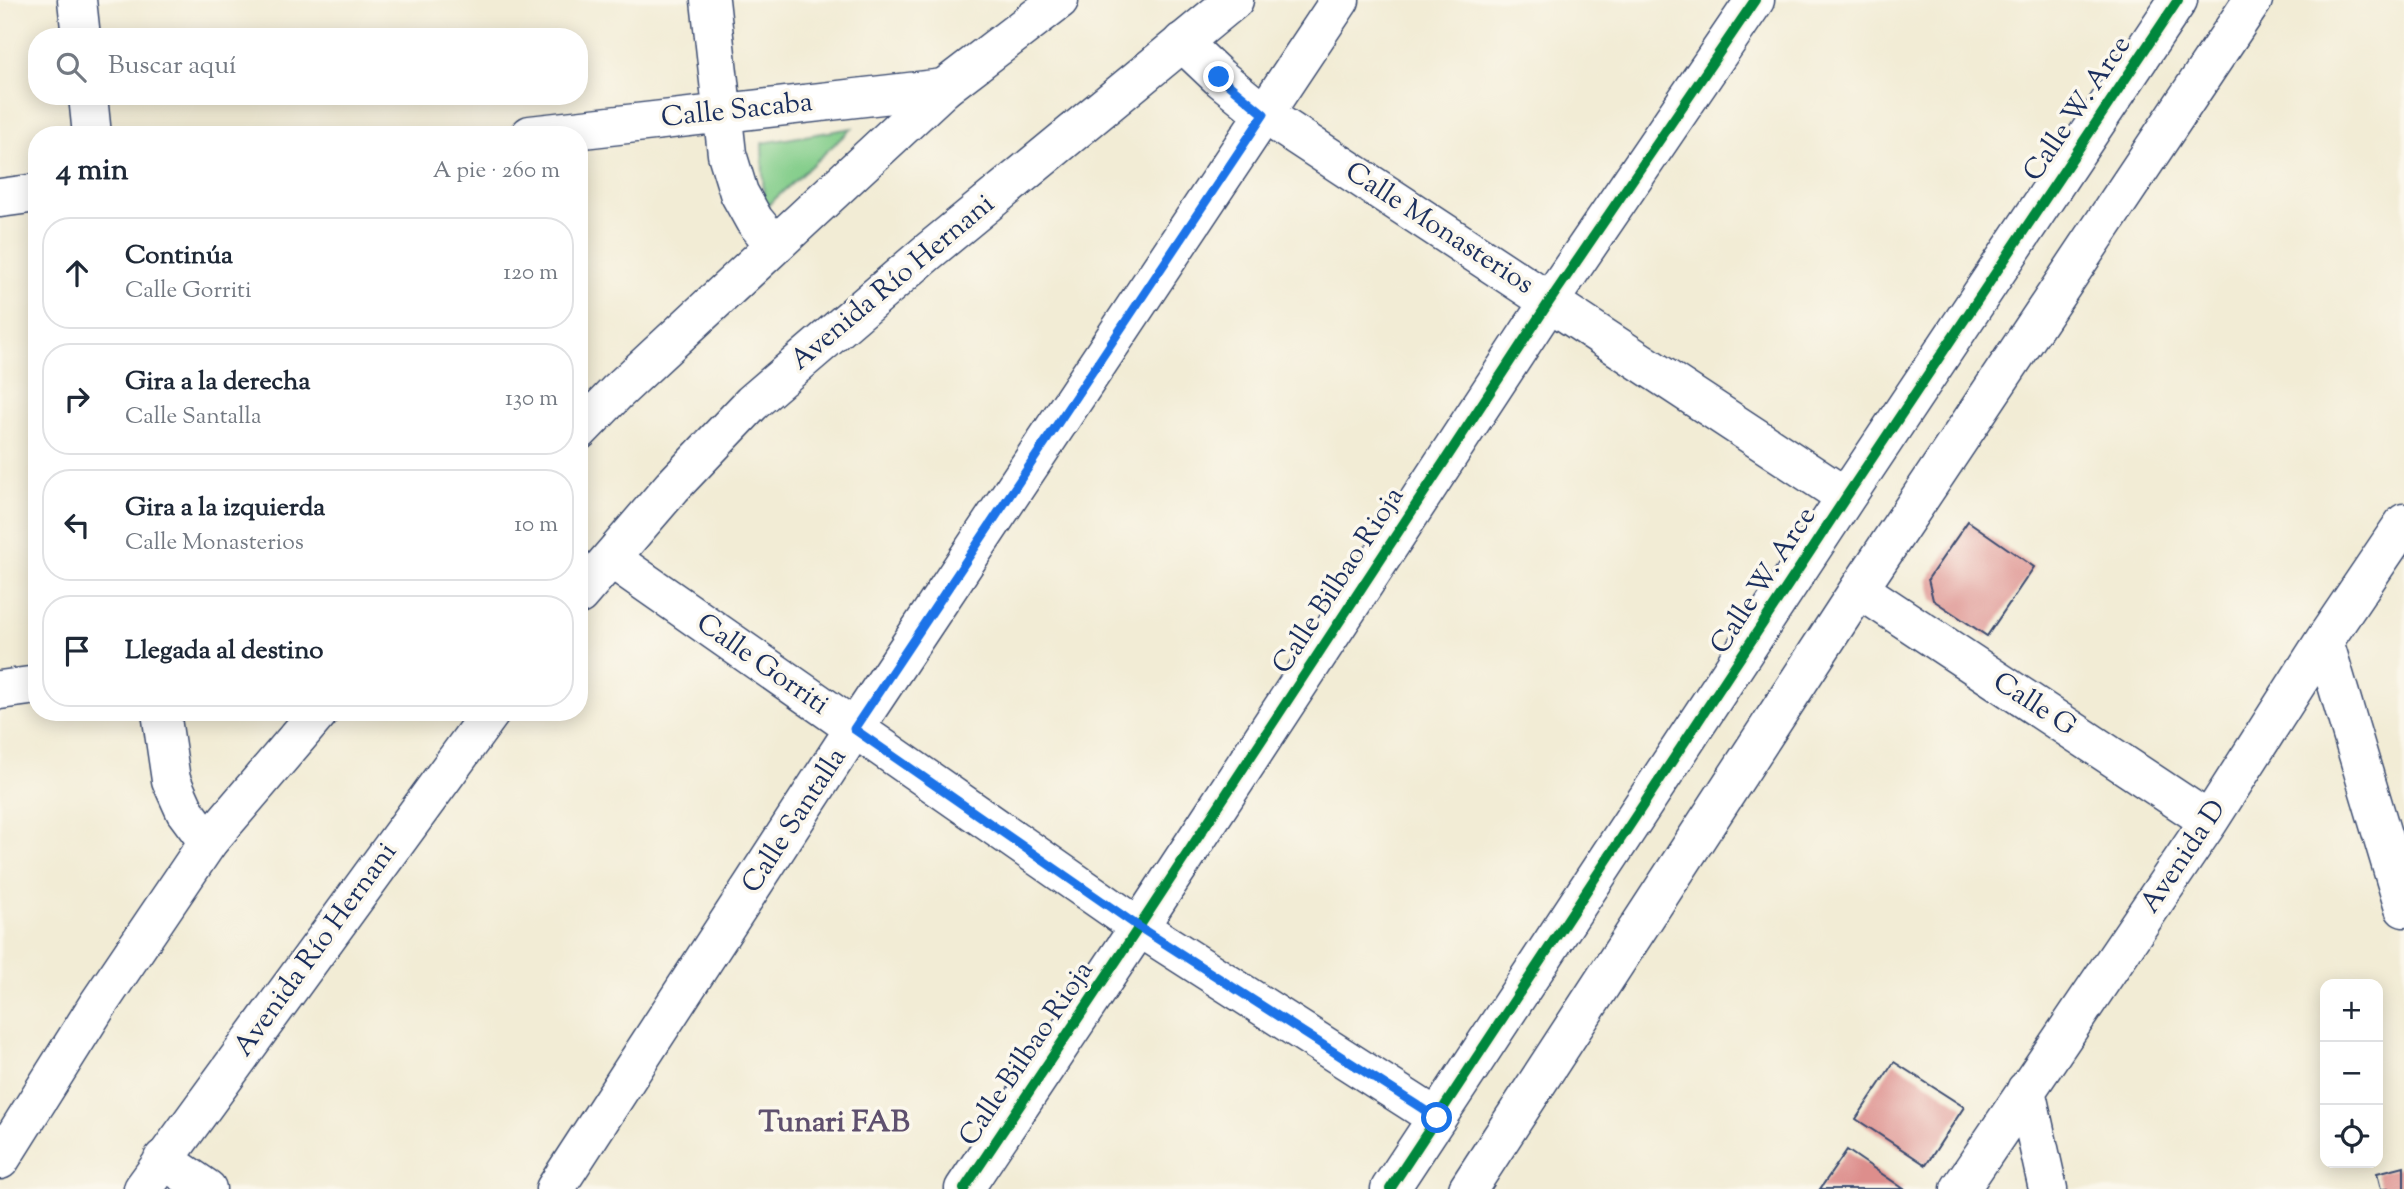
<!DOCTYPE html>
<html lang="es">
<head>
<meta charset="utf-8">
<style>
	body { margin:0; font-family:"Sorts Mill Goudy",serif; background:#f2f2f3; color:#1f2937 }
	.controls { position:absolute; right:21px; bottom:21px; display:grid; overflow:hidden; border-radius:14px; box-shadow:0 4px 18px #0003 }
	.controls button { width:63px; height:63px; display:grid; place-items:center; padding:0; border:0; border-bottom:2px solid #e0e1e3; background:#fff; color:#1f2937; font:35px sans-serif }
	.stop { position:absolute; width:21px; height:21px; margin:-16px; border:5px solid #1a73e8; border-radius:50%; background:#fff }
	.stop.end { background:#1a73e8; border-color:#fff; box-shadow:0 2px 7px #0008 }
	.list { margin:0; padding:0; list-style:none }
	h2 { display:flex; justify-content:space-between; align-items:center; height:91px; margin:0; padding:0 28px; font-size:30px }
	h2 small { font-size:23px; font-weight:400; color:#747a83 }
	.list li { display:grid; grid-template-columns:46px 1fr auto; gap:21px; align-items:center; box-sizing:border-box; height:112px; margin:0 14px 14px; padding:0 14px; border:2px solid #e0e1e3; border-radius:28px }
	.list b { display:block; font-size:26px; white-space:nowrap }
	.list p { margin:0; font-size:23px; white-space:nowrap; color:#747a83 }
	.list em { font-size:23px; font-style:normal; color:#747a83 }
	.icon { flex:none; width:38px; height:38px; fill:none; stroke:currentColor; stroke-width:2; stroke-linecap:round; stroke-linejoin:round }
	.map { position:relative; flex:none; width:2404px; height:1189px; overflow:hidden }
	.search { position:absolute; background:#fff; box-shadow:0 4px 18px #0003; left:28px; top:28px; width:560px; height:77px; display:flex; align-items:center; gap:18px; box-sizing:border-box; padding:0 24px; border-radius:28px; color:#747a83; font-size:26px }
	.panel { position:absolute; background:#fff; box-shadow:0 4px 18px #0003; left:28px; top:126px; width:560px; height:595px; border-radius:28px }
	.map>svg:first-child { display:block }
	.green { fill:#83cd8a; stroke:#4f7e74; stroke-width:2 }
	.building { fill:#dd8e8c }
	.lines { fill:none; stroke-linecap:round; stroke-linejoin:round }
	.street-casing { stroke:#3b4b70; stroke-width:41 }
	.secondary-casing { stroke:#3b4b70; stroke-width:41 }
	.street { stroke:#fff; stroke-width:38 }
	.secondary { stroke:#fff; stroke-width:38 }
	.cycleway-casing { stroke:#fbf7ec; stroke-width:15 }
	.cycleway { stroke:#00873e; stroke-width:10 }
	.route { stroke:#1a73e8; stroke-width:9 }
	.labels { text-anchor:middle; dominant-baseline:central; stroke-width:7; stroke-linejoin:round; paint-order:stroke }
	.street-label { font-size:28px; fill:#1b2f5e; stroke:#fbf7ec }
	.neighbourhood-label { font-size:30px; font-weight:bold; fill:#5f506e; stroke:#fbf7ec }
</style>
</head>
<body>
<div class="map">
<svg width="2404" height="1189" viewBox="0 0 2404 1189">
	<rect width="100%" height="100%" fill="#fbf7ec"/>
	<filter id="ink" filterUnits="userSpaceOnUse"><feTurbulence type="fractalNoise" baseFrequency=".0143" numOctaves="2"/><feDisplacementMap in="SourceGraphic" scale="14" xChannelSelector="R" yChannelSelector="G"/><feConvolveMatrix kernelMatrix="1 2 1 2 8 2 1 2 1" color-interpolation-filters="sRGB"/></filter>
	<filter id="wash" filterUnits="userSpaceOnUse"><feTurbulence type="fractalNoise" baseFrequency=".00686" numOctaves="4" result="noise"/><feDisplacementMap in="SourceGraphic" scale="28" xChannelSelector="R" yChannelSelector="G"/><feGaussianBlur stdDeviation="1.57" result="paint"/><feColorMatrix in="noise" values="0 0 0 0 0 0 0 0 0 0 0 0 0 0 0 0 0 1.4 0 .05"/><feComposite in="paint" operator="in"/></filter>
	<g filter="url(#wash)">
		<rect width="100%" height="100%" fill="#f2ecd5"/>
		<path class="green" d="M 852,128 L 764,209 L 762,143 Z"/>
		<g id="blocks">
			<path class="building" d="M 1968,521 L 2034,567 L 1987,636 L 1933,600 L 1928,579 Z
				M 1894,1062 L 1964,1107 L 1926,1165 L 1856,1119 Z
				M 1847,1150 L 1904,1189 L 1820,1189 Z
				M 2404,1166 L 2404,1189 L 2381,1189 L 2377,1173 Z"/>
		</g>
	</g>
	<g filter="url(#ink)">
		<use href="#blocks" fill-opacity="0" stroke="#3b4b70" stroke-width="2"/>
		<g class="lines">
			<g class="street-casing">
				<path id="street" d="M 77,0 L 81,37
					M 710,0 L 727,154 L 739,193 L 754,220 L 774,244
					M 1182,42 L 1219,77 L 1264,114 L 1846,497
					M 88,96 L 92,135
					M 530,135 L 944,88
					M 0,198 L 37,193
					M 612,559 L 1139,927 L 1437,1118
					M 1859,589 L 2209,821
					M 2324,641 L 2404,908
					M 0,690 L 37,685
					M 161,712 L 171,780 L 185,811 L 208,842
					M 2026,1090 L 2048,1189
					M 163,1159 L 207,1189
					M 555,1189 L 854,729 L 1340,0
					M 964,1189 L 1139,927 L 1549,302 L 1755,0
					M 1390,1189 L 1846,497 L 2178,0
					M 1468,1189 L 1859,589 L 2253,0
					M 1960,1189 L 2209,821 L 2324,641 L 2404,523"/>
			</g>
			<g class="secondary-casing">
				<path id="secondary" d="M 579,431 L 617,392 L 944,88 L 1059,0
					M 579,595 L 672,487 L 752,403 L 928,252 L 1234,0
					M 0,1160 L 97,1006 L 208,842 L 319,712
					M 143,1189 L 491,712"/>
			</g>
			<use href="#street" class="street"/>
			<use href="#secondary" class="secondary"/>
			<g class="cycleway-casing">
				<path id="cycleway" d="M 964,1189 L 1139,927 L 1549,302 L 1755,0
					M 1390,1189 L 1846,497 L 2178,0"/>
			</g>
			<use href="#cycleway" class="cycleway"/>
		</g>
	</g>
	<g class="lines" filter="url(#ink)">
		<path class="route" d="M 1219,77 L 1264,114 L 854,729 L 1139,927 L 1437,1118"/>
	</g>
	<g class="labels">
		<g class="street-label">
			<text transform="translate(2078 109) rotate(-56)">Calle W. Arce</text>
			<text transform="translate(737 111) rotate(-6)">Calle Sacaba</text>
			<text transform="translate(1439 229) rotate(33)">Calle Monasterios</text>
			<text transform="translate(893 283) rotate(-40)">Avenida Río Hernani</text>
			<text transform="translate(1339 581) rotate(-57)">Calle Bilbao Rioja</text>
			<text transform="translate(1764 581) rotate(-57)">Calle W. Arce</text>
			<text transform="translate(762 665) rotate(35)">Calle Gorriti</text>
			<text transform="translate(2034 705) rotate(33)">Calle G</text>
			<text transform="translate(795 821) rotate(-57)">Calle Santalla</text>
			<text transform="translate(2184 857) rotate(-56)">Avenida D</text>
			<text transform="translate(316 950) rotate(-54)">Avenida Río Hernani</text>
			<text transform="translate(1027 1054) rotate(-56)">Calle Bilbao Rioja</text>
		</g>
		<g class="neighbourhood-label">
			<text x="834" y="1123">Tunari FAB</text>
		</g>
	</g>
</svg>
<div class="controls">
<button>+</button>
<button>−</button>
<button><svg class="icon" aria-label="locate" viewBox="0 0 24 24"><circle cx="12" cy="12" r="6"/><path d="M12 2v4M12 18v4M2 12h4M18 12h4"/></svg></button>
</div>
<div class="stop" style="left:1437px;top:1118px"></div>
<div class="stop end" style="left:1219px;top:77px"></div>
<div class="search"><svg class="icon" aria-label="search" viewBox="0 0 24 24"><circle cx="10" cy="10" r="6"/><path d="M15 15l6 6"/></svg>Buscar aquí</div>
<section class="panel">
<h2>4 min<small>A pie · 260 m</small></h2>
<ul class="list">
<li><svg class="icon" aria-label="ahead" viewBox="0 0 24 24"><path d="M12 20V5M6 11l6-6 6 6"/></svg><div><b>Continúa</b><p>Calle Gorriti</p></div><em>120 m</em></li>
<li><svg class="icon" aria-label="right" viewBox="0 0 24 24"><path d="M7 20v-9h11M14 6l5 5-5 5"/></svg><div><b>Gira a la derecha</b><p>Calle Santalla</p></div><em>130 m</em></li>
<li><svg class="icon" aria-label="left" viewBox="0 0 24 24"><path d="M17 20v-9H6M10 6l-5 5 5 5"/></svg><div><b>Gira a la izquierda</b><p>Calle Monasterios</p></div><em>10 m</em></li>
<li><svg class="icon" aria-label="arrive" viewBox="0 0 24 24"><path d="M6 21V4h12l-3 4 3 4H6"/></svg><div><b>Llegada al destino</b></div></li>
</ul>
</section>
</div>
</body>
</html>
